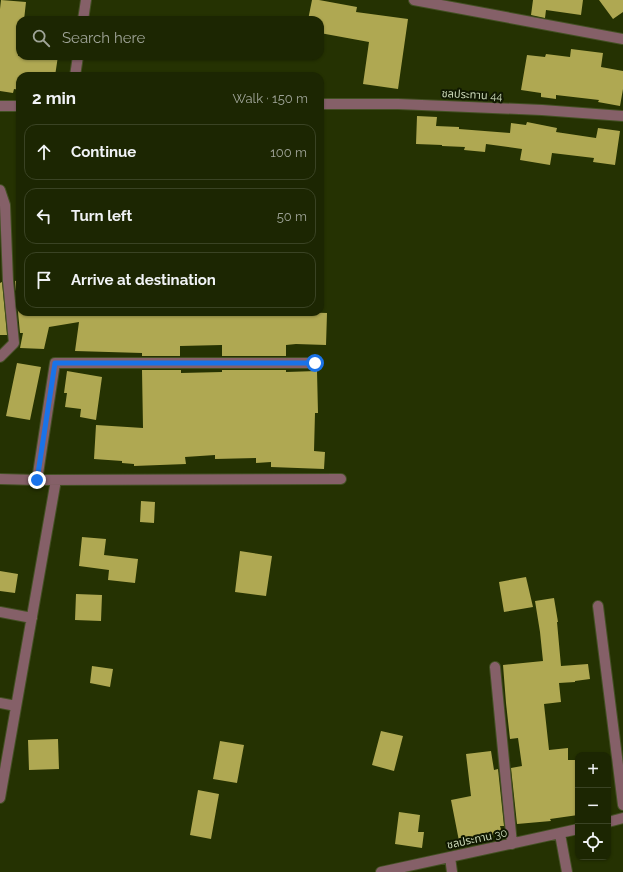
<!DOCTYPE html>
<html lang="en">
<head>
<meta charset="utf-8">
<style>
	body { margin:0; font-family:Raleway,"Noto Sans Thai",sans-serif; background:#252e0c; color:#f1f3f6 }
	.controls { position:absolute; right:12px; bottom:12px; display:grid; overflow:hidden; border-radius:8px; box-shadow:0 1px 3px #0004 }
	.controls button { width:36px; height:36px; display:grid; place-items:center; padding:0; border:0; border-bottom:1px solid #3a4324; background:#1c2602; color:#f1f3f6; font:20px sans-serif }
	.stop { position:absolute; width:12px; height:12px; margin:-9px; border:3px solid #1a73e8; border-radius:50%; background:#fff }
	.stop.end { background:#1a73e8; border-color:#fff; box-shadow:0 1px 4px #0008 }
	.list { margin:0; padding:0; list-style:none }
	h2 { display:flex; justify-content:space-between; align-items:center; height:52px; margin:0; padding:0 16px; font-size:17px }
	h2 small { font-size:13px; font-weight:400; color:#a0a599 }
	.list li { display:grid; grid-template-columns:26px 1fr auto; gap:12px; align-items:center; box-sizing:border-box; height:56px; margin:0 8px 8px; padding:0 8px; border:1px solid #3a4324; border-radius:12px }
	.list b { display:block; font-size:15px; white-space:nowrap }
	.list em { font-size:13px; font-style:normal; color:#a0a599 }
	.icon { flex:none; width:22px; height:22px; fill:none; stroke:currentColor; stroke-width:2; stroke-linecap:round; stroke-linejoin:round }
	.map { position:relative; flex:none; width:623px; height:872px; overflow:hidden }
	.search { position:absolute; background:#1c2602; box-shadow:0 1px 3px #0004; left:16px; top:16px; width:308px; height:44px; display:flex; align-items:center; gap:10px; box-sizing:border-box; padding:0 14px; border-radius:12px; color:#a0a599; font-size:15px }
	.panel { position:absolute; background:#1c2602; box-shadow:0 1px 3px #0004; left:16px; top:72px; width:308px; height:244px; border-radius:12px }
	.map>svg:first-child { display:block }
	.building { fill:#afa852 }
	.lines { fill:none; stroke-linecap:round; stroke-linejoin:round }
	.minor-casing { stroke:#435023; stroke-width:12 }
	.minor { stroke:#856068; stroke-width:10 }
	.route { stroke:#1a73e8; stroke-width:5 }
	.labels { text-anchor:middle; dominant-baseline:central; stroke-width:4; stroke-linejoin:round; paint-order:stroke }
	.street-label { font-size:11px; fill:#cad7b7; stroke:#101801 }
</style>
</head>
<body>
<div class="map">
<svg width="623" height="872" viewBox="0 0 623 872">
	<rect width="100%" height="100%" fill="#253202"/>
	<path class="building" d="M 1,0 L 26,2 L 24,20 L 20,20 L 20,39 L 18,56 L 58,56 L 55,76 L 20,76 L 20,90 L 14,89 L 13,93 L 0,91 L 0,9 Z
		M 312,0 L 319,0 L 357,7 L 356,12 L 408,19 L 398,89 L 363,84 L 369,42 L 320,33 L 320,20 L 308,20 Z
		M 533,0 L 583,0 L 581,15 L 546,10 L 545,18 L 531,15 Z
		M 599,0 L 623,0 L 623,12 L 613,19 Z
		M 571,49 L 603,53 L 601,67 L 623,71 L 623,89 L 620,106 L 598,102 L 599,100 L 556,95 L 556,99 L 541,97 L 541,93 L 521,90 L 527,55 L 545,57 L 546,54 L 570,57 Z
		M 417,116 L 437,117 L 436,126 L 459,127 L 459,129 L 510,133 L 511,123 L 526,125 L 527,122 L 557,128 L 556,132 L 596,138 L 598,128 L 620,131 L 615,165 L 593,162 L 594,158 L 552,153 L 550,165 L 520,160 L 522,149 L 486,144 L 485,152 L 464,150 L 465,147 L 442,146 L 442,145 L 416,144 Z
		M 20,280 L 20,312 L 296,312 L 327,313 L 326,345 L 296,344 L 286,345 L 286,356 L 222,356 L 222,345 L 180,346 L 180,356 L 142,356 L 142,353 L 75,351 L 79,322 L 49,327 L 44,349 L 20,348 L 23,333 L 20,333 L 15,281 Z
		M 2,282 L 7,335 L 0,335 L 0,283 Z
		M 17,363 L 41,367 L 30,420 L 6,416 Z
		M 142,370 L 181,370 L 181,373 L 222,372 L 222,370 L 286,370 L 286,372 L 317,371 L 318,413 L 315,413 L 314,451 L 325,452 L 324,469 L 271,467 L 271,462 L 256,463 L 256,458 L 215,459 L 215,455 L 185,457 L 186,464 L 134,466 L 134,464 L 122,463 L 122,461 L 94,459 L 96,425 L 143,428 Z
		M 67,371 L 102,377 L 96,420 L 80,417 L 81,409 L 65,407 L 67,393 L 64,393 Z
		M 141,501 L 155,502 L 154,523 L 140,522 Z
		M 82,537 L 106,539 L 104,555 L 138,559 L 135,583 L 108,580 L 109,570 L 79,566 Z
		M 240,551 L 272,556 L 266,596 L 235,592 Z
		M 0,571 L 18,574 L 15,593 L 0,591 Z
		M 526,577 L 533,607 L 504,612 L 499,582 Z
		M 76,594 L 102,595 L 101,621 L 75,620 Z
		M 554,598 L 558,622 L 557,622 L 561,666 L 588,664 L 590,679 L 575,681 L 575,682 L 559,683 L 561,702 L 544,704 L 549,750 L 568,748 L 568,760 L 578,760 L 578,815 L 550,819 L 551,821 L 517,824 L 511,768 L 522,766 L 518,738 L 510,739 L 506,703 L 503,665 L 543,661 L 540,632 L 535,601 Z
		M 92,666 L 113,669 L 110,687 L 90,683 Z
		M 381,731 L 403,736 L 394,771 L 372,765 Z
		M 58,739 L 59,769 L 29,770 L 28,740 Z
		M 220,741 L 244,745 L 237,783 L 213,779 Z
		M 491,751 L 494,770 L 498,769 L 504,826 L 500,826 L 502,833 L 459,841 L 451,800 L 471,796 L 466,754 Z
		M 198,790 L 219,794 L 211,839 L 190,835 Z
		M 399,812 L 420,815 L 418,832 L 424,832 L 422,848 L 395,844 Z"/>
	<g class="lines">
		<g class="minor-casing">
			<path id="minor" d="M 414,0 L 623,39
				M 83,20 L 86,0
				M 75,76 L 78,56
				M 320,104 L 398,104 L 542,110 L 623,116
				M 0,106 L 20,106
				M 0,190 L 5,205 L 8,281 L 14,343 L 0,357
				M 0,479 L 37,480 L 341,479
				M 37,480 L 55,363 L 315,363
				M 598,606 L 623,805
				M 0,612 L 32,618
				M 495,667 L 512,844
				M 0,703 L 16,706
				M 0,798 L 56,480
				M 608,822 L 623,818
				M 560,834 L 567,872
				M 450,857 L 452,872
				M 381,872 L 578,829"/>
		</g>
		<use href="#minor" class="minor"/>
	</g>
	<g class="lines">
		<path class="route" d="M 37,480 L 55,363 L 315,363"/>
	</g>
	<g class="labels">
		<g class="street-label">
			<text transform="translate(472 95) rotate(3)">ชลประทาน 44</text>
			<text transform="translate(477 839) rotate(-12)">ชลประทาน 30</text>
		</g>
	</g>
</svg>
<div class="controls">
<button>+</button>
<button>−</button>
<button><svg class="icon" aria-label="locate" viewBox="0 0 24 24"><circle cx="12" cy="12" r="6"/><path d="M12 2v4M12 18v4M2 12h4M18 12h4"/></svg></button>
</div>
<div class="stop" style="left:315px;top:363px"></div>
<div class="stop end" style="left:37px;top:480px"></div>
<div class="search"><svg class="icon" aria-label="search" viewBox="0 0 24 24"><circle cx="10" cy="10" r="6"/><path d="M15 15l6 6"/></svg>Search here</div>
<section class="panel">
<h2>2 min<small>Walk · 150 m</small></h2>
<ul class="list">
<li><svg class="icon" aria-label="ahead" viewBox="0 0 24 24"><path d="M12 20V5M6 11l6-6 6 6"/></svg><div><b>Continue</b></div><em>100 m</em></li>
<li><svg class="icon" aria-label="left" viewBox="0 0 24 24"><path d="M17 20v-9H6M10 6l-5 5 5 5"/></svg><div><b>Turn left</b></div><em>50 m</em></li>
<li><svg class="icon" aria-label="arrive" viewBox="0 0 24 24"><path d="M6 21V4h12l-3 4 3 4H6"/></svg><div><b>Arrive at destination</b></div></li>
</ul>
</section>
</div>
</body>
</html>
